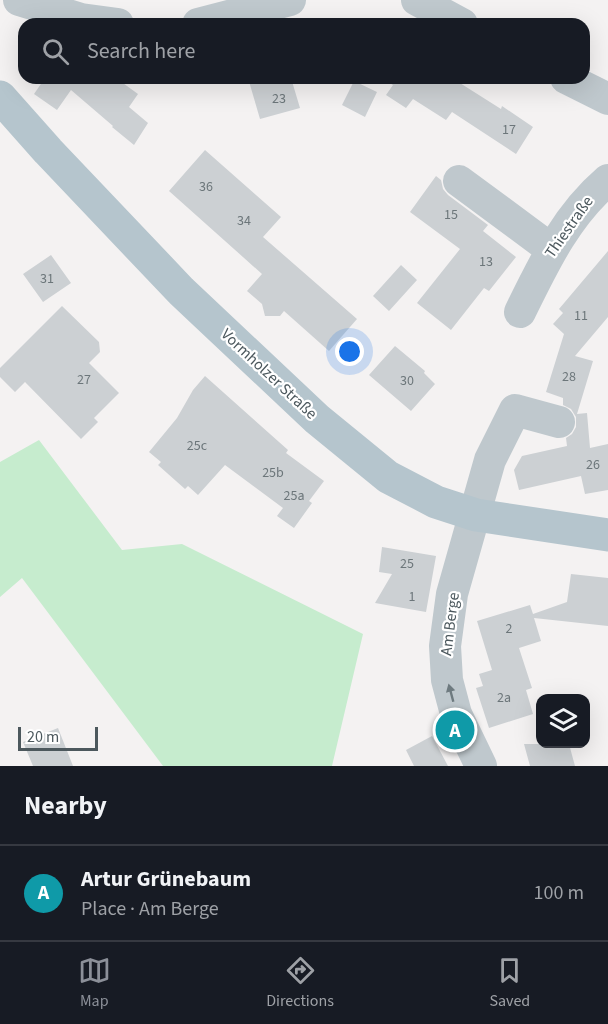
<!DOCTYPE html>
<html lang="en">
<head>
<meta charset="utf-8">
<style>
	body { margin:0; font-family:"Source Sans 3",sans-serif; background:#20242c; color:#f1f3f6 }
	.controls { position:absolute; right:18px; bottom:18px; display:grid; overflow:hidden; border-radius:12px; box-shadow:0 6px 24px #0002 }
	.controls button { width:54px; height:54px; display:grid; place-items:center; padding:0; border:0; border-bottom:2px solid #363941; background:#171b24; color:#f1f3f6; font:30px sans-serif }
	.scale { position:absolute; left:18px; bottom:15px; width:80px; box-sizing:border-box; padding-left:6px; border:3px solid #4c585d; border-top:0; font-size:16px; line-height:21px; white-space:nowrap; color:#4c585d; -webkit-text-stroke:4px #fff; paint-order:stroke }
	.you { position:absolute; left:350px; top:352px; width:21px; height:21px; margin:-15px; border:4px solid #fff; border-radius:50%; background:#1a73e8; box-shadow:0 0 0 9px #1a73e833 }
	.badge { display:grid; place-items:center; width:39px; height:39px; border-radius:50%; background:#8c9099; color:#fff; font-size:20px; font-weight:700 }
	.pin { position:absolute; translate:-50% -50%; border:3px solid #fff; box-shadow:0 2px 6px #0006 }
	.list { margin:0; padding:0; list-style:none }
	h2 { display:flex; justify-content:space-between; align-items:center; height:78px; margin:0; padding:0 24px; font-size:26px }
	h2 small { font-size:20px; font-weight:400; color:#9ea1a6 }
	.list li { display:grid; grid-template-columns:39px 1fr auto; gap:18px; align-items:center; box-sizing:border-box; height:96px; padding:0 24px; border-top:2px solid #363941 }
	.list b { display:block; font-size:22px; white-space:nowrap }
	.list p { margin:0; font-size:20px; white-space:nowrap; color:#9ea1a6 }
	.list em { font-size:20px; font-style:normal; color:#9ea1a6 }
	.icon { flex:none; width:33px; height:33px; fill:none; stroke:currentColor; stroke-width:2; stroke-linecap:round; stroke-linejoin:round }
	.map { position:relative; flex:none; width:608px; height:766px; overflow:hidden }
	.search { position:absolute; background:#171b24; box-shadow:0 6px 24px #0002; left:18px; right:18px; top:18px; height:66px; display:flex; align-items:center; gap:15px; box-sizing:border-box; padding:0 21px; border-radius:18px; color:#9ea1a6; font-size:22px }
	.sheet { height:174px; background:#171b24 }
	nav { display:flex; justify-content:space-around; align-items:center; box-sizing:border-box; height:84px; border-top:2px solid #363941; background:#171b24; font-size:16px; color:#9ea1a6 }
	nav a { display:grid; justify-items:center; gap:3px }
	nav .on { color:#8c9099 }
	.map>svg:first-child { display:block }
	.green { fill:#c6ecce }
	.building { fill:#ccd0d3 }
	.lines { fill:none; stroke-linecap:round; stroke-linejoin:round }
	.minor { stroke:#bfc8cd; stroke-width:32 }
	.major { stroke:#b5c5cd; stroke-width:33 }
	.oneway { fill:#6e7a7f }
	.labels { text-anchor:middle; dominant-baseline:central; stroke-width:4.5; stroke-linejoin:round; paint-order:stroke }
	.number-label { font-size:14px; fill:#6c767a }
	.street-label { font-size:16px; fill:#4c585d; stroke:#fff }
</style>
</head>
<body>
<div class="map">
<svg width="608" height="766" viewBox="0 0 608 766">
	<rect width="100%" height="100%" fill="#f4f2f2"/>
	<path class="green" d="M 39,440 L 122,550 L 182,544 L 363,634 L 332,766 L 163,766 L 22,578 L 0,597 L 0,462 Z"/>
	<path class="building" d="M 45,78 L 116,78 L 138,94 L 129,107 L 148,123 L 134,145 L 112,127 L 113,126 L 71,90 L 57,110 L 34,94 Z
		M 248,78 L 291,78 L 300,108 L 260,119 Z
		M 382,78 L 452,78 L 501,109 L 502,106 L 533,127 L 516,154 L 452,112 L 446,120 L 413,99 L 406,108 L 386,95 L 393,85 Z
		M 354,81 L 377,92 L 365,117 L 342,105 Z
		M 205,150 L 281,217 L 263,237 L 357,319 L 329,351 L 284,311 L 280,316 L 265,316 L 262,304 L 247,291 L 262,274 L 169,191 Z
		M 436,176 L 441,180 L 443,189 L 448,195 L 488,225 L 483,231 L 516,257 L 489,291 L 484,288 L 451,330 L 417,303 L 460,249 L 410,212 Z
		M 608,251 L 608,317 L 575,356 L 593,361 L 577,414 L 587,413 L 590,448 L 608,444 L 608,490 L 585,494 L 581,476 L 519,490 L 514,470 L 522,456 L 567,446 L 566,438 L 572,434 L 576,427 L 576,417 L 571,409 L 563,405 L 563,398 L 546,392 L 564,334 L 553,324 L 563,313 L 559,309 Z
		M 51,255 L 71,283 L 43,302 L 23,274 Z
		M 401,265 L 417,280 L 389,311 L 373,296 Z
		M 62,306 L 99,342 L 100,352 L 89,363 L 119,393 L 94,418 L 98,422 L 81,439 L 25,382 L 15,392 L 0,377 L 0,368 Z
		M 395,346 L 425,371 L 424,373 L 435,384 L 411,411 L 369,375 Z
		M 205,376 L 288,450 L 286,453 L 324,481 L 309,501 L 312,503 L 294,528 L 277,516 L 283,508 L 225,465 L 198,495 L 188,486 L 185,489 L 158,465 L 161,462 L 149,452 L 177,418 L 193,390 Z
		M 382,547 L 436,556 L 426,612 L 375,603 L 392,574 L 379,572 Z
		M 571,574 L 608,578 L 608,626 L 534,618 L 541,641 L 519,648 L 532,688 L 526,690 L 533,714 L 489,728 L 476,688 L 483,686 L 479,674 L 492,670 L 477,621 L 530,605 L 533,614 L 567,602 Z
		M 58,728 L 73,766 L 33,766 L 23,742 Z
		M 432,736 L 448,766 L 414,766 L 406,750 Z
		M 524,744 L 569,744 L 575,766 L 530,766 Z"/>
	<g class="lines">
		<path class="minor" d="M 19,0 L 81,19 L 118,24
			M 417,0 L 462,24
			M 198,24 L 290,0
			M 566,78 L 608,99
			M 459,181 L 551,249
			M 520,312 C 544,263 566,216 608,180
			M 481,766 L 456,714 L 447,680 L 445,646 L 452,594 L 490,460 L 515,410 L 559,422"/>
		<path class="major" d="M 0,97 L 48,151 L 181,291 L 317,419 L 388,477 L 436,502 L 476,515 L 608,535"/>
	</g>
	<defs><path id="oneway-solid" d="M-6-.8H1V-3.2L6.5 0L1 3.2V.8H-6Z" transform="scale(1.5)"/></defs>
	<use class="oneway" href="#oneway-solid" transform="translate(451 693) rotate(-105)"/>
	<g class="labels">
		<g class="number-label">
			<text x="279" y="99">23</text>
			<text x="509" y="130">17</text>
			<text x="206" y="187">36</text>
			<text x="451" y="215">15</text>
			<text x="244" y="221">34</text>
			<text x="486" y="262">13</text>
			<text x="47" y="279">31</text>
			<text x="581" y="316">11</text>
			<text x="569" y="377">28</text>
			<text x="84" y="380">27</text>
			<text x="407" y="381">30</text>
			<text x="197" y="446">25c</text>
			<text x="593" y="465">26</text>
			<text x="273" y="473">25b</text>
			<text x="294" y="496">25a</text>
			<text x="407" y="564">25</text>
			<text x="412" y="597">1</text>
			<text x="509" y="629">2</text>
			<text x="504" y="698">2a</text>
		</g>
		<g class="street-label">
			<text transform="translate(569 227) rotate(-55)">Thiestraße</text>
			<text transform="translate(269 374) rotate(43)">Vormholzer Straße</text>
			<text transform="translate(450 624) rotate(-83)">Am Berge</text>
		</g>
	</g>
</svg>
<div class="controls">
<button><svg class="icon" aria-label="layers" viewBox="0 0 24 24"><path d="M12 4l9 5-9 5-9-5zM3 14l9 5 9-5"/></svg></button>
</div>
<div class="scale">20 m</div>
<div class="you"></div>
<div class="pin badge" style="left:455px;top:730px;background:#0f9aa8">A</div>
<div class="search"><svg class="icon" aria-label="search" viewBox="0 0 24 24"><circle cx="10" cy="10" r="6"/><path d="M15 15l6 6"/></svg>Search here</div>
</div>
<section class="sheet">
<h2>Nearby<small></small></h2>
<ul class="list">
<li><span class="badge" style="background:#0f9aa8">A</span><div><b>Artur Grünebaum</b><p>Place · Am Berge</p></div><em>100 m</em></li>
</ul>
</section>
<nav>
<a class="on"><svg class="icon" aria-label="map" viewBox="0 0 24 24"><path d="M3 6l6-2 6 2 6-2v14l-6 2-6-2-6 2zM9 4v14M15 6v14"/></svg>Map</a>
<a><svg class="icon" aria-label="directions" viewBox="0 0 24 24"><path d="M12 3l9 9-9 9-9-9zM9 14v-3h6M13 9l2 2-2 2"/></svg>Directions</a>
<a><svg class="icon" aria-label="saved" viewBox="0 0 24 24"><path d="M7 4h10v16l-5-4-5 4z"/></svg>Saved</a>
</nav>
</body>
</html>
